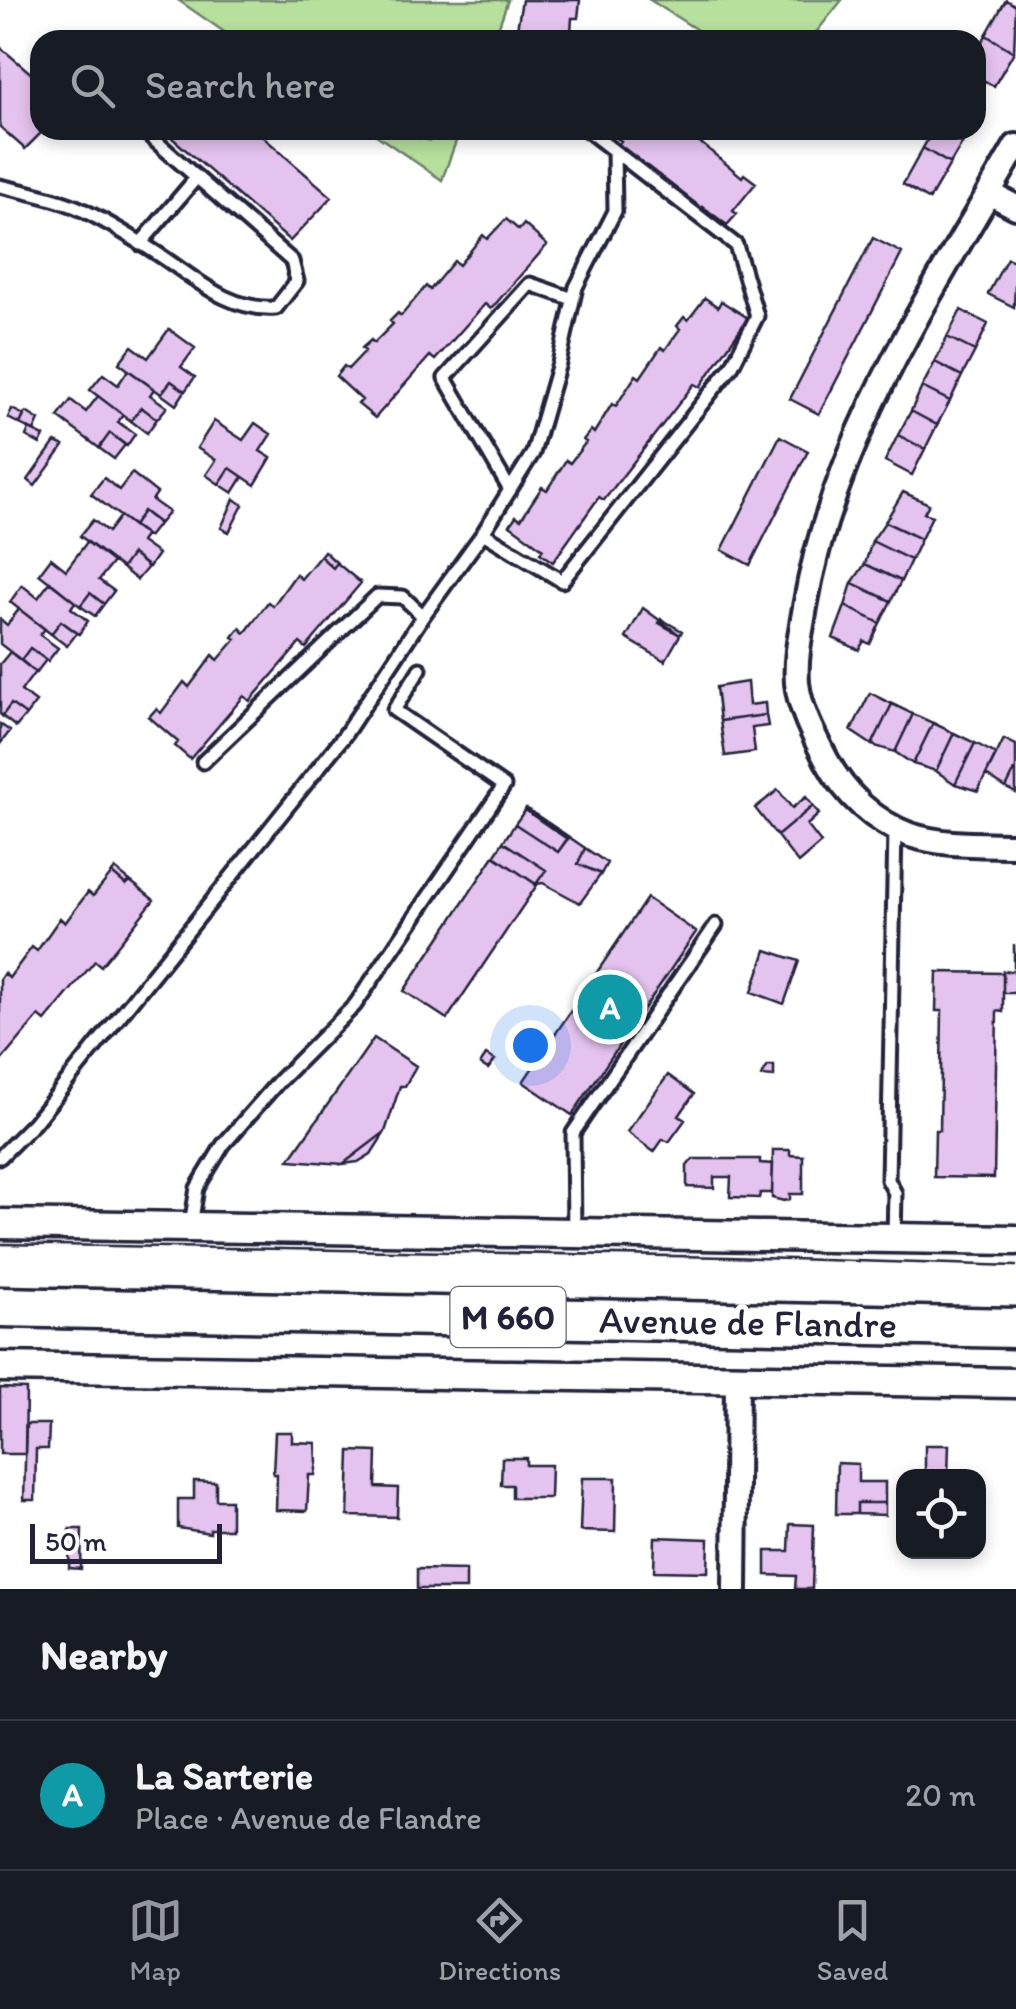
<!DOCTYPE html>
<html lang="en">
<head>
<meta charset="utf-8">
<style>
	body { margin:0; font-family:Itim,sans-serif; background:#242831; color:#f1f3f6 }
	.controls { position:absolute; right:30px; bottom:30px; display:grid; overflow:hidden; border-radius:20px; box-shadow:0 5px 15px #0003 }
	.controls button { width:90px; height:90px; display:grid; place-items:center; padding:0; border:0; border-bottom:2px solid #363941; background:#171b24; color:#f1f3f6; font:50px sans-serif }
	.scale { position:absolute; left:30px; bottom:25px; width:192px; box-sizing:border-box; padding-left:10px; border:5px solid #22223b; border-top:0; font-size:28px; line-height:35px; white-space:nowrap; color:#22223b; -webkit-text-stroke:8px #fff; paint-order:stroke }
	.you { position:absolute; left:530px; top:1045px; width:35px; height:35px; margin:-25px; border:8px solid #fff; border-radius:50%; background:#1a73e8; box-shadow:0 0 0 15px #1a73e833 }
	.badge { display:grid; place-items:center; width:65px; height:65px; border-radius:50%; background:#9495a2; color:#fff; font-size:32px; font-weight:700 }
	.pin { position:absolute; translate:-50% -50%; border:5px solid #fff; box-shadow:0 2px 10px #0006 }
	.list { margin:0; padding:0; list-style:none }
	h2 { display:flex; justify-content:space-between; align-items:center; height:130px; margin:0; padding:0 40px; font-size:42px }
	h2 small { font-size:32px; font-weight:400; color:#9ea1a6 }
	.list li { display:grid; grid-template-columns:65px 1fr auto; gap:30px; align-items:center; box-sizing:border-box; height:150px; padding:0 40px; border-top:2px solid #363941 }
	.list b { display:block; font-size:38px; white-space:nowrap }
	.list p { margin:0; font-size:32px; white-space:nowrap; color:#9ea1a6 }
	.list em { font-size:32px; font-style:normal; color:#9ea1a6 }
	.icon { flex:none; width:55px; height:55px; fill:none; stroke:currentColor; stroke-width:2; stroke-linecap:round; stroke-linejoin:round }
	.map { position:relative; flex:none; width:1016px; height:1589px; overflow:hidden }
	.search { position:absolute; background:#171b24; box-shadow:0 5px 15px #0003; left:30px; right:30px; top:30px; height:110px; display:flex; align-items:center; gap:25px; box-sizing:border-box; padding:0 35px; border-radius:30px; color:#9ea1a6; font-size:38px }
	.sheet { height:280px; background:#171b24 }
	nav { display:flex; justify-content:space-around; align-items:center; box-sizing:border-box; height:140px; border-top:2px solid #363941; background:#171b24; font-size:28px; color:#9ea1a6 }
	nav a { display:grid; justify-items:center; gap:5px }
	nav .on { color:#9495a2 }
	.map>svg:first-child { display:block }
	.green { fill:#b6e09c; stroke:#6c816c; stroke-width:2.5 }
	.building { fill:#e5c3ef; stroke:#22223b; stroke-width:2.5 }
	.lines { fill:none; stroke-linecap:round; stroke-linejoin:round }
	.service-casing { stroke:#22223b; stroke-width:19 }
	.minor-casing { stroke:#22223b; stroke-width:30 }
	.tertiary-casing { stroke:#22223b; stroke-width:35 }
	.primary-casing { stroke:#22223b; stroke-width:45 }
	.service { stroke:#fff; stroke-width:11 }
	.minor { stroke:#fff; stroke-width:22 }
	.tertiary { stroke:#fff; stroke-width:28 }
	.primary { stroke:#fff; stroke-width:38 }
	.tram { stroke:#22223b; stroke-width:2.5 }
	.labels { text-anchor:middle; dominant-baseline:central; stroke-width:10; stroke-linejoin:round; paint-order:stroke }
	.shield { fill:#fff; stroke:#646476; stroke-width:2.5 }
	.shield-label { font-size:35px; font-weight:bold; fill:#22223b }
	.street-label { font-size:38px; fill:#22223b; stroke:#fff }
</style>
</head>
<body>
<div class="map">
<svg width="1016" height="1589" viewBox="0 0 1016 1589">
	<rect width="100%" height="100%" fill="#fff"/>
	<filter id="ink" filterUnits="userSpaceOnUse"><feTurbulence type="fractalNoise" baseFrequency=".01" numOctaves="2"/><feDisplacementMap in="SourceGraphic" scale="20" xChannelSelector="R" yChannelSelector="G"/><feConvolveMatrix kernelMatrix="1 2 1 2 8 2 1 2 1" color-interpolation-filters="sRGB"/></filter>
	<g filter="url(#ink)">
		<path class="green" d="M 178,0 L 508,0 L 494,40 L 236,40 Z
			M 650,0 L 842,0 L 810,40 L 713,40 Z
			M 369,130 L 460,130 L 442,180 Z"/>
		<path class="building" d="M 522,0 L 580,0 L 578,18 L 572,18 L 571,32 L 576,33 L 576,40 L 511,40 L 513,29 L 517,29 Z
			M 1006,0 L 1016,6 L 1014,52 L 986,35 Z
			M 986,35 L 1014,52 L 994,86 L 976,76 L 976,54 Z
			M 0,47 L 40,81 L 40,130 L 44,130 L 25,149 L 0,127 Z
			M 163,130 L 255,130 L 332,197 L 290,241 Z
			M 410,130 L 432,130 L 429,140 L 408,135 Z
			M 606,130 L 685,130 L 742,177 L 744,174 L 756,183 L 733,211 L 737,214 L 727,225 L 703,207 L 699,212 L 615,148 L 621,141 Z
			M 933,130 L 970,130 L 950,164 L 923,148 Z
			M 923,148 L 950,164 L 929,200 L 903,184 Z
			M 506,219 L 519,230 L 524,224 L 547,245 L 491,309 L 485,304 L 435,360 L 430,356 L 375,418 L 358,404 L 362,400 L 336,376 L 344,366 L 348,369 L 365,351 L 362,348 L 371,340 L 374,343 L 393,324 L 390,321 L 398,313 L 401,316 L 426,286 L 430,290 L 454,261 L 459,265 L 483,235 L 487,239 Z
			M 873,238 L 902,253 L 819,414 L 790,399 Z
			M 1007,258 L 1016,262 L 1014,307 L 988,294 Z
			M 705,298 L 718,307 L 721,301 L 748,318 L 700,387 L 694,384 L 604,500 L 599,497 L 553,562 L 540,553 L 543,549 L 510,525 L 516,516 L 521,519 L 542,487 L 547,490 L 566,460 L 570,463 L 586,442 L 583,440 L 591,430 L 594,433 L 612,404 L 616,406 L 636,375 L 640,378 L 661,347 L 665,350 L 680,329 L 677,326 L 684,317 L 688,320 Z
			M 961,310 L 988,324 L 975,351 L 947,337 Z
			M 169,329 L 195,348 L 181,367 L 195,377 L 185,391 L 171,381 L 161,394 L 119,363 L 132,346 L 148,358 Z
			M 947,337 L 975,351 L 962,376 L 935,362 Z
			M 935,362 L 962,376 L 950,401 L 922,387 Z
			M 128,370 L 154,389 L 150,395 L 167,407 L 157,419 L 141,407 L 131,421 L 90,390 L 103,374 L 118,385 Z
			M 171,381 L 185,391 L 176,405 L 161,394 Z
			M 922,387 L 950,401 L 937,425 L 911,411 Z
			M 98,396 L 123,415 L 118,422 L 135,434 L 127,446 L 110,433 L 99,448 L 58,417 L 71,400 L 86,412 Z
			M 141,407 L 157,419 L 147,433 L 131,421 Z
			M 12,409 L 24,415 L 20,424 L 8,418 Z
			M 911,411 L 937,425 L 925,449 L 898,435 Z
			M 26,412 L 39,420 L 34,431 L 20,424 Z
			M 214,421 L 243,440 L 255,423 L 271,434 L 260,451 L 271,458 L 255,485 L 230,468 L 219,484 L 206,475 L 216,460 L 197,448 Z
			M 29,429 L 44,436 L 40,444 L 26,436 Z
			M 110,433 L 125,445 L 114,459 L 99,448 Z
			M 898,435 L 925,449 L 912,475 L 885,461 Z
			M 780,436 L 808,451 L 750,565 L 722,550 Z
			M 55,442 L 64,446 L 35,486 L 28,480 Z
			M 230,468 L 243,477 L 233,493 L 219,484 Z
			M 132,473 L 157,493 L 152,500 L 169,512 L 159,524 L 143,511 L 133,526 L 91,494 L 104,478 L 119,490 Z
			M 903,492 L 929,504 L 924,513 L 932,516 L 921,539 L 885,522 Z
			M 234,499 L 243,505 L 229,532 L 221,528 Z
			M 143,511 L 159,523 L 148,537 L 133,526 Z
			M 120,516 L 146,535 L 141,542 L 158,554 L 149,567 L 132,554 L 122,568 L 80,536 L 93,520 L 108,532 Z
			M 885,522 L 921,539 L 911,560 L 872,541 Z
			M 872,541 L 911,560 L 901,581 L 865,564 Z
			M 87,542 L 113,562 L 99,580 L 114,591 L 104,604 L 90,593 L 80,606 L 39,574 L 51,558 L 66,570 Z
			M 324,551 L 337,563 L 333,568 L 320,556 Z
			M 132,554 L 148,567 L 137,580 L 122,568 Z
			M 320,556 L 333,568 L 337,563 L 361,583 L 306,648 L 300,643 L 250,701 L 244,696 L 190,759 L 175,746 L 178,742 L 149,717 L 156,709 L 161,713 L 184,682 L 189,687 L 213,655 L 218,660 L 236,639 L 233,637 L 240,628 L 245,633 L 268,602 L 273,606 L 296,574 L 301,579 Z
			M 865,564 L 901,581 L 891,601 L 852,583 Z
			M 50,582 L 75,602 L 71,608 L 88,621 L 79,634 L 61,621 L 51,634 L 10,602 L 22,585 L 38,598 Z
			M 852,583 L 891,601 L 880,623 L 845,606 Z
			M 90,593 L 104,604 L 95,616 L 80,606 Z
			M 845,606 L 880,623 L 870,644 L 864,641 L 859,650 L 833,638 Z
			M 643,608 L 680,635 L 665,661 L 626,638 Z
			M 19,609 L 45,629 L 40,635 L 58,648 L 48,661 L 30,648 L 21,660 L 0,644 L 0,619 L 7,625 Z
			M 661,619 L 682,631 L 680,635 L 659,623 Z
			M 61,621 L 77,633 L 67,646 L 51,634 Z
			M 30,648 L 46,660 L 36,673 L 21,660 Z
			M 10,652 L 35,672 L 21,691 L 36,702 L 26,715 L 11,704 L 2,716 L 0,714 L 0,664 Z
			M 747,682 L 749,705 L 765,703 L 766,715 L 720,721 L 716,687 Z
			M 870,693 L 892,704 L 872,745 L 851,731 Z
			M 11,704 L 26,715 L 16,727 L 2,716 Z
			M 892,704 L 913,714 L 895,752 L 872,745 Z
			M 913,714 L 933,723 L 913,764 L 895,752 Z
			M 766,715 L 768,726 L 752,728 L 755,752 L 725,756 L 720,721 Z
			M 933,723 L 954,733 L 936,771 L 913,764 Z
			M 0,724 L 10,731 L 0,744 Z
			M 954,733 L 975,743 L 955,784 L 936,771 Z
			M 1004,739 L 1016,745 L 1016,768 L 1006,788 L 986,775 Z
			M 975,743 L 996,754 L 978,791 L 955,784 Z
			M 1016,768 L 1016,793 L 1006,788 Z
			M 778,790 L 792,808 L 806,797 L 813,806 L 777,836 L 755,808 Z
			M 813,806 L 819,814 L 807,825 L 821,843 L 798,863 L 777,836 Z
			M 526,808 L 569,837 L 568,839 L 525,810 Z
			M 525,810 L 567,839 L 558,852 L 515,824 Z
			M 515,824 L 558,852 L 569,837 L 585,848 L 578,864 L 601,874 L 580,903 L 543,883 L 536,884 L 546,870 L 503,842 Z
			M 503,842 L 546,870 L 536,884 L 494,856 Z
			M 585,848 L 607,863 L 601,874 L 578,864 Z
			M 494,856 L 537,885 L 447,1019 L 404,991 Z
			M 115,869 L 130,881 L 126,885 L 112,873 Z
			M 112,873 L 126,885 L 130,881 L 154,900 L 101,966 L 95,961 L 45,1021 L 39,1016 L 0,1062 L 0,979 L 4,973 L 9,978 L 32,947 L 37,951 L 60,918 L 65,923 L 88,892 L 93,896 Z
			M 647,898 L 696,932 L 572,1115 L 523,1082 Z
			M 1014,944 L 1016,993 L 1003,993 L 1003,971 L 1014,971 Z
			M 766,950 L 799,961 L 784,1004 L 752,992 Z
			M 937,972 L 1003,973 L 1003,1012 L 997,1011 L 994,1178 L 934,1177 L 935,1130 L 940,1130 L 942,1011 L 936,1011 Z
			M 374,1038 L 416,1066 L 405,1086 L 400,1086 L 385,1132 L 343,1164 L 289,1160 Z
			M 486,1055 L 495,1060 L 488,1069 L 480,1064 Z
			M 768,1066 L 774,1066 L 774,1077 L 761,1076 Z
			M 668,1075 L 694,1094 L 679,1116 L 685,1120 L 669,1142 L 663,1139 L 654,1152 L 627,1132 Z
			M 385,1132 L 371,1154 L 358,1162 L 343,1164 Z
			M 773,1150 L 790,1150 L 790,1155 L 803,1156 L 803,1194 L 790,1194 L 790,1199 L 784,1201 L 772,1198 Z
			M 693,1159 L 760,1159 L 760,1163 L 773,1164 L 772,1193 L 760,1193 L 759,1198 L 730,1197 L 731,1177 L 714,1177 L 714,1188 L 687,1187 L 687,1166 Z
			M 0,1388 L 26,1389 L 25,1454 L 0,1454 Z
			M 26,1424 L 49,1424 L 48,1449 L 36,1449 L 35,1500 L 24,1500 Z
			M 275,1432 L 292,1432 L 292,1442 L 316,1443 L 317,1462 L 315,1475 L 309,1475 L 307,1511 L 276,1510 L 277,1474 L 273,1474 Z
			M 925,1445 L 949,1445 L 948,1476 L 914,1476 L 914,1471 L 925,1471 Z
			M 350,1451 L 377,1452 L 376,1487 L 398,1488 L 397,1517 L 348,1516 Z
			M 502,1458 L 526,1458 L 526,1465 L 551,1465 L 550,1498 L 512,1498 L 512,1485 L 501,1485 Z
			M 837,1463 L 858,1464 L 858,1482 L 885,1482 L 885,1503 L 857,1503 L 857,1514 L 836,1514 Z
			M 582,1478 L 616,1478 L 615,1532 L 580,1531 Z
			M 194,1481 L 216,1482 L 216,1500 L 231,1500 L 231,1529 L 210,1529 L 210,1533 L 178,1528 L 178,1499 L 194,1499 Z
			M 857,1503 L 885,1503 L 885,1515 L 857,1514 Z
			M 790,1524 L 814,1525 L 812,1589 L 795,1589 L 796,1576 L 766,1575 L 766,1551 L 789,1551 Z
			M 70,1529 L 82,1529 L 81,1569 L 69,1568 Z
			M 655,1537 L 709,1539 L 708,1572 L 654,1571 Z
			M 417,1569 L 466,1570 L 466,1589 L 417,1589 Z"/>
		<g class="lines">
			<g class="service-casing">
				<path id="service" d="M 0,186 C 25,192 52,197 76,207 C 103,219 132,237 158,254 C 195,278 228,311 276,308 L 297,281 L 292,261 L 143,130
					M 140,244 L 197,177
					M 510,490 L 445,378 L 530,284 L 573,299
					M 483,533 L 562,581 L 732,366 L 757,316 L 736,245 L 587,130
					M 203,762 L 377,596 L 403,597 L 423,616
					M 0,1157 L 34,1123 L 344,736 L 423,616 L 483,533 L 533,453 L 559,363 L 576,287 L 615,211 L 614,151
					M 191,1225 L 197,1188 L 223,1145 L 278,1082 L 355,1005 L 504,786 L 394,710 L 420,669
					M 574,1234 L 573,1133 L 716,925
					M 894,1239 L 895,1193 L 888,1180 L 895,830"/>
			</g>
			<g class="minor-casing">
				<path id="minor" d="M 1016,146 C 933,291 833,439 805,607 C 801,632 795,657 797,683 C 800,710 814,736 827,761 C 845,794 874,822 910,835 C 944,846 981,844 1016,845
					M 989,193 L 1016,207
					M 735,1589 L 737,1379"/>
			</g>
			<g class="tertiary-casing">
				<path id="tertiary" d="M 0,1224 L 1016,1240
					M 0,1367 L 1016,1383"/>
			</g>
			<g class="primary-casing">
				<path id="primary" d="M 0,1307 L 1016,1328"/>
			</g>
			<use href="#service" class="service"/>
			<use href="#minor" class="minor"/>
			<use href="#tertiary" class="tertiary"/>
			<use href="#primary" class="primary"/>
			<path class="tram" d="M 0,1244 L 728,1257 L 1016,1266"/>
		</g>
	</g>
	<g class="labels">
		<rect class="shield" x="450.5" y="1287" width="115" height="60" rx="8"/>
		<g class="shield-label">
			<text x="508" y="1317">M 660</text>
		</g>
		<g class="street-label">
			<text transform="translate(748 1322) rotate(1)">Avenue de Flandre</text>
		</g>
	</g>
</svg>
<div class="controls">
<button><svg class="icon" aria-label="locate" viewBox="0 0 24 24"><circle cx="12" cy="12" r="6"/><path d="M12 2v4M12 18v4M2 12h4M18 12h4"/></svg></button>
</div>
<div class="scale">50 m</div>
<div class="you"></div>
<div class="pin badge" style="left:610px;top:1007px;background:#0f9aa8">A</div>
<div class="search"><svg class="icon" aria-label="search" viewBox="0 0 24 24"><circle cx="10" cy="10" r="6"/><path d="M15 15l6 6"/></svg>Search here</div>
</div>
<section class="sheet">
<h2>Nearby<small></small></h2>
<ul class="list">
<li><span class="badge" style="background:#0f9aa8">A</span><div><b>La Sarterie</b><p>Place · Avenue de Flandre</p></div><em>20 m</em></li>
</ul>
</section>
<nav>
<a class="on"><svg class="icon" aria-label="map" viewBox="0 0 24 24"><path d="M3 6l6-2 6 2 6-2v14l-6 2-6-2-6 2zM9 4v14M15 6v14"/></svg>Map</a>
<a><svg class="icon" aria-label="directions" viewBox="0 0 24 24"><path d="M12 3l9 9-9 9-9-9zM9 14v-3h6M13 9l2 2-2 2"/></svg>Directions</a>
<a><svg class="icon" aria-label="saved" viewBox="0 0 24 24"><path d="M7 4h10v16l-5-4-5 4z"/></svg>Saved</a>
</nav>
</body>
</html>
